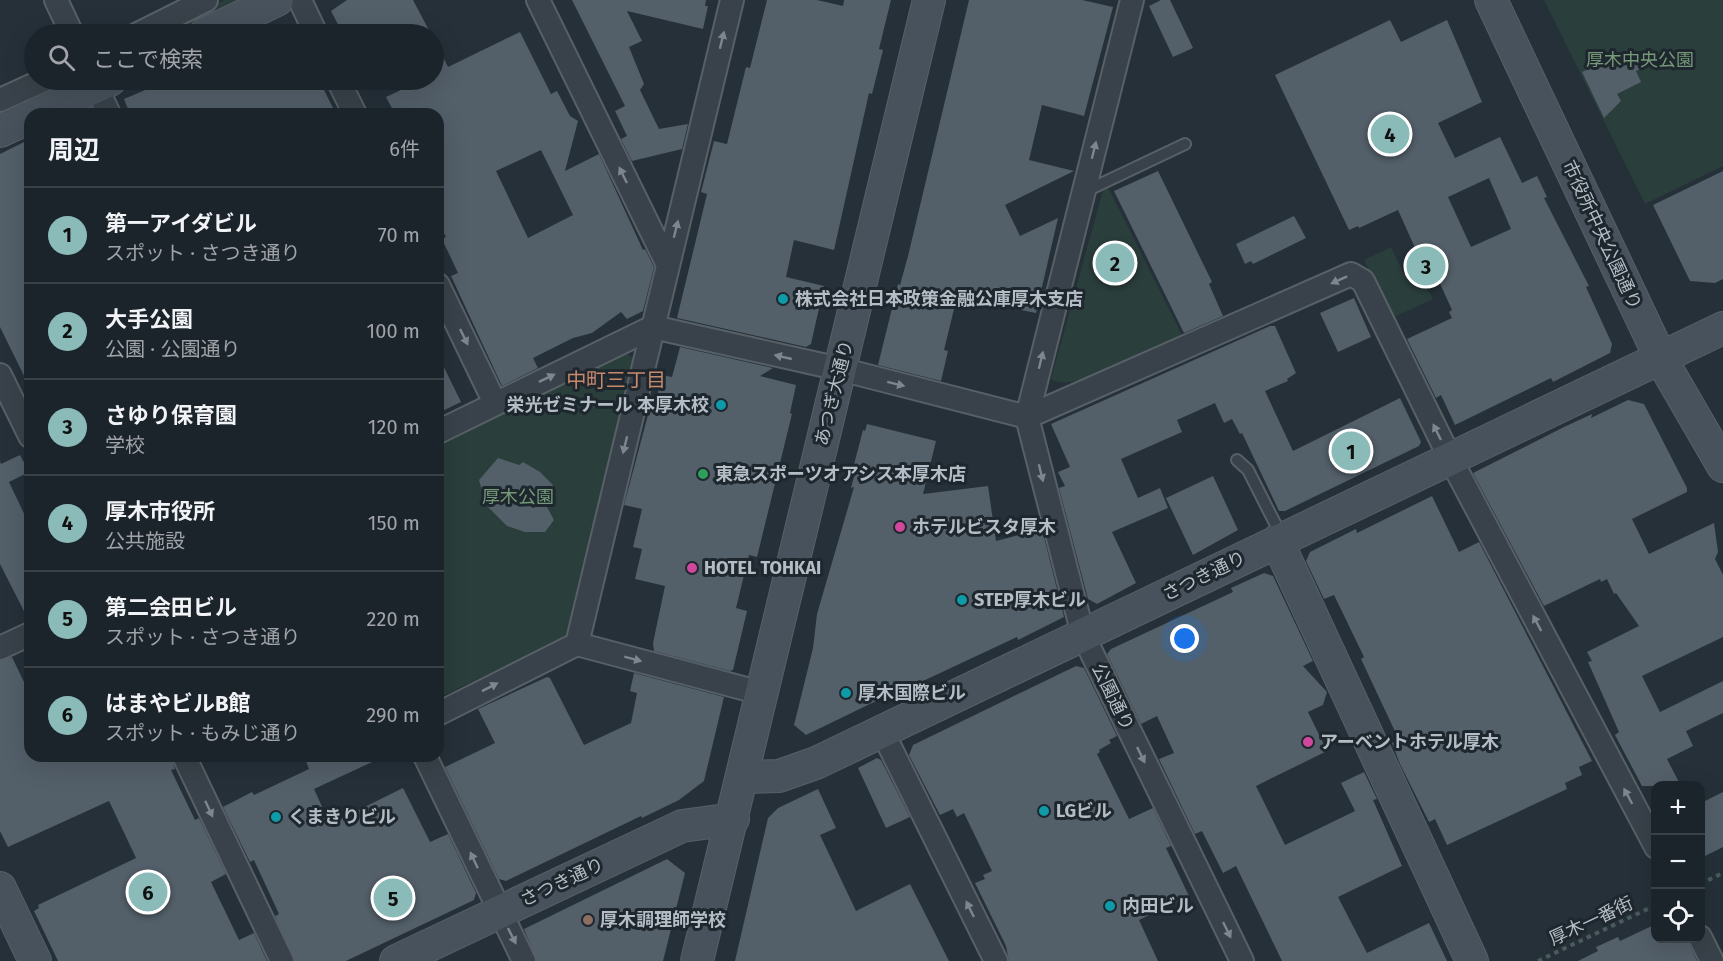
<!DOCTYPE html>
<html lang="ja">
<head>
<meta charset="utf-8">
<style>
	body { margin:0; font-family:"Fira Sans","Noto Sans JP",sans-serif; background:#252c33; color:#f1f3f6 }
	.controls { position:absolute; right:18px; bottom:18px; display:grid; overflow:hidden; border-radius:12px; box-shadow:0 6px 24px #0002 }
	.controls button { width:54px; height:54px; display:grid; place-items:center; padding:0; border:0; border-bottom:2px solid #3a4147; background:#1c242b; color:#f1f3f6; font:30px sans-serif }
	.you { position:absolute; left:1185px; top:639px; width:21px; height:21px; margin:-15px; border:4px solid #fff; border-radius:50%; background:#1a73e8; box-shadow:0 0 0 9px #1a73e833 }
	.badge { display:grid; place-items:center; width:39px; height:39px; border-radius:50%; background:#8bbbb9; color:#111; font-size:20px; font-weight:700 }
	.pin { position:absolute; translate:-50% -50%; border:3px solid #fff; box-shadow:0 2px 6px #0006 }
	.list { margin:0; padding:0; list-style:none }
	h2 { display:flex; justify-content:space-between; align-items:center; height:78px; margin:0; padding:0 24px; font-size:26px }
	h2 small { font-size:20px; font-weight:400; color:#a0a4a9 }
	.list li { display:grid; grid-template-columns:39px 1fr auto; gap:18px; align-items:center; box-sizing:border-box; height:96px; padding:0 24px; border-top:2px solid #3a4147 }
	.list b { display:block; font-size:22px; white-space:nowrap }
	.list p { margin:0; font-size:20px; white-space:nowrap; color:#a0a4a9 }
	.list em { font-size:20px; font-style:normal; color:#a0a4a9 }
	.icon { flex:none; width:33px; height:33px; fill:none; stroke:currentColor; stroke-width:2; stroke-linecap:round; stroke-linejoin:round }
	.map { position:relative; flex:none; width:1723px; height:961px; overflow:hidden }
	.search { position:absolute; background:#1c242b; box-shadow:0 6px 24px #0002; left:24px; top:24px; width:420px; height:66px; display:flex; align-items:center; gap:15px; box-sizing:border-box; padding:0 21px; border-radius:33px; color:#a0a4a9; font-size:22px }
	.panel { position:absolute; background:#1c242b; box-shadow:0 6px 24px #0002; left:24px; top:108px; width:420px; height:654px; border-radius:18px }
	.map>svg:first-child { display:block }
	.green { fill:#2a3e3c }
	.building { fill:#535f69; fill-rule:evenodd }
	.lines { fill:none; stroke-linecap:round; stroke-linejoin:round }
	.lane-casing { stroke:#576067; stroke-width:14 }
	.street-casing { stroke:#576067; stroke-width:26 }
	.secondary-casing { stroke:#576067; stroke-width:34 }
	.path { stroke:#495b5a; stroke-width:4; stroke-dasharray:4.5 4.5; stroke-linecap:butt }
	.lane { stroke:#39424a; stroke-width:10 }
	.street { stroke:#39424a; stroke-width:22 }
	.secondary { stroke:#47525c; stroke-width:32 }
	.oneway { fill:#7d868e }
	.culture-dot { fill:#0f9aa8; stroke:#1e272e; stroke-width:2 }
	.leisure-dot { fill:#2e9e5b; stroke:#1e272e; stroke-width:2 }
	.hotel-dot { fill:#d1479c; stroke:#1e272e; stroke-width:2 }
	.education-dot { fill:#8d6e63; stroke:#1e272e; stroke-width:2 }
	.labels { text-anchor:middle; dominant-baseline:central; stroke-width:6; stroke-linejoin:round; paint-order:stroke }
	.park-label { font-size:18px; fill:#759978; stroke:#1e272e }
	.street-label { font-size:18px; fill:#b4bdc5; stroke:#1e272e }
	.poi-label { font-size:18px; font-weight:bold; fill:#b4bdc5; stroke:#1e272e; text-anchor:start }
	.neighbourhood-label { font-size:20px; fill:#c8886c; stroke:#1e272e }
</style>
</head>
<body>
<div class="map">
<svg width="1723" height="961" viewBox="0 0 1723 961">
	<rect width="100%" height="100%" fill="#253039"/>
	<path class="green" d="M 225,0 L 249,0 L 177,34 L 153,34 Z
		M 1544,0 L 1723,0 L 1723,166 L 1645,204 Z
		M 1108,187 L 1183,337 C 1159,348 1072,395 1051,379 L 1103,190 Z
		M 1391,247 L 1404,274 L 1419,273 L 1433,299 L 1392,318 L 1364,260 Z
		M 626,353 L 635,360 L 565,637 L 438,698 L 438,446 Z"/>
	<path class="building" d="M 347,0 L 413,0 L 431,34 L 389,34 L 386,29 L 375,34 L 343,34 L 331,11 Z
		M 572,0 L 706,0 L 705,6 L 708,6 L 703,29 L 627,11 L 642,41 L 629,47 L 644,84 L 640,90 L 659,129 L 688,124 L 682,149 L 632,161 L 621,139 L 627,136 L 615,111 L 625,106 Z
		M 767,0 L 817,0 L 843,6 L 844,0 L 891,0 L 879,49 L 883,50 L 872,94 L 869,93 L 834,250 L 794,240 L 786,277 L 824,286 L 811,344 L 806,347 L 677,318 L 707,194 L 701,192 L 714,141 L 727,144 L 746,67 L 750,68 Z
		M 969,0 L 1082,0 L 1113,7 L 1084,116 L 1042,105 L 1029,160 L 1074,171 L 1005,205 L 1020,236 L 1058,218 L 1036,313 L 957,297 L 944,350 L 948,351 L 941,381 L 878,365 L 898,284 L 900,285 L 908,256 Z
		M 1161,0 L 1170,0 L 1193,48 L 1173,57 L 1149,6 Z
		M 1390,20 L 1401,42 L 1447,20 L 1482,102 L 1438,123 L 1455,158 L 1500,137 L 1522,183 L 1537,176 L 1547,197 L 1544,198 L 1589,286 L 1586,287 L 1612,344 L 1610,353 L 1553,382 L 1551,378 L 1455,425 L 1441,395 L 1436,398 L 1407,339 L 1452,318 L 1449,312 L 1452,310 L 1432,266 L 1425,270 L 1398,210 L 1359,228 L 1358,226 L 1349,230 L 1275,75 ZM 1489,178 L 1511,229 L 1471,247 L 1448,197 Z
		M 520,32 L 551,94 L 557,91 L 570,116 L 578,121 L 565,171 L 599,154 L 643,250 L 645,249 L 654,267 L 643,311 L 627,319 L 621,312 L 592,333 L 573,338 L 533,358 L 538,368 L 502,386 L 451,276 L 458,273 L 442,239 L 446,237 L 438,223 L 438,114 L 395,114 L 386,97 L 422,80 L 434,80 L 434,39 L 448,67 ZM 541,150 L 573,215 L 528,238 L 496,171 Z
		M 1630,49 L 1640,69 L 1636,71 L 1641,82 L 1617,94 L 1621,101 L 1604,118 L 1582,72 Z
		M 147,80 L 319,80 L 336,114 L 130,114 L 124,99 L 150,88 Z
		M 30,139 L 30,388 L 0,327 L 0,154 Z
		M 1158,171 L 1212,282 L 1209,284 L 1223,316 L 1184,333 L 1114,191 Z
		M 1723,171 L 1723,279 L 1715,283 L 1690,281 L 1653,205 Z
		M 1294,216 L 1306,238 L 1253,264 L 1251,261 L 1245,264 L 1236,244 Z
		M 1354,298 L 1371,337 L 1338,352 L 1320,313 Z
		M 1270,326 L 1275,326 L 1296,373 L 1287,379 L 1288,381 L 1265,391 L 1293,451 L 1400,398 L 1421,442 L 1419,446 L 1285,511 L 1279,511 L 1242,433 L 1240,434 L 1232,419 L 1224,423 L 1215,403 L 1177,420 L 1182,432 L 1121,459 L 1138,498 L 1160,488 L 1168,508 L 1112,532 L 1136,583 L 1097,604 L 1088,599 L 1059,488 L 1065,486 L 1058,472 L 1070,467 L 1051,424 Z
		M 680,347 L 773,368 L 760,376 L 796,385 L 790,413 L 792,414 L 757,557 L 749,555 L 736,608 L 747,611 L 733,670 L 730,671 L 654,651 L 653,643 L 665,586 L 635,579 L 642,549 L 633,547 L 642,509 L 624,505 L 653,396 L 657,397 L 662,375 L 672,377 Z
		M 438,355 L 461,402 L 438,413 Z
		M 1628,400 L 1644,404 L 1687,488 L 1687,492 L 1632,519 L 1649,554 L 1714,523 L 1718,552 L 1715,559 L 1723,575 L 1723,637 L 1642,676 L 1660,712 L 1723,681 L 1723,713 L 1686,731 L 1693,746 L 1667,759 L 1681,786 L 1642,786 L 1615,735 L 1619,732 L 1588,662 L 1592,661 L 1587,652 L 1639,626 L 1616,593 L 1614,594 L 1607,579 L 1601,582 L 1600,579 L 1544,606 L 1473,473 L 1564,427 L 1592,414 L 1591,418 Z
		M 867,424 L 936,441 L 923,494 L 988,486 L 996,541 L 1042,529 L 1064,617 L 1018,640 L 1017,637 L 906,689 L 905,687 L 806,735 L 794,725 L 813,648 L 817,614 L 854,487 L 851,488 L 855,473 L 852,472 L 863,430 L 865,431 Z
		M 20,455 L 29,472 L 9,482 L 30,526 L 29,621 L 0,564 L 0,461 L 1,464 Z
		M 498,458 L 519,465 L 523,462 L 540,472 L 553,485 L 546,505 L 554,520 L 545,532 L 525,532 L 507,526 L 486,505 L 479,480 Z
		M 1213,476 L 1238,530 L 1193,555 L 1166,498 Z
		M 1432,496 L 1459,552 L 1479,542 L 1592,761 L 1579,767 L 1582,775 L 1565,783 L 1567,789 L 1447,845 L 1435,819 L 1429,822 L 1400,764 L 1392,743 L 1399,740 L 1361,659 L 1364,657 L 1334,595 L 1324,599 L 1306,561 L 1310,552 L 1356,529 L 1357,533 Z
		M 1264,573 L 1273,576 L 1313,661 L 1303,666 L 1327,692 L 1323,705 L 1308,712 L 1327,751 L 1256,786 L 1285,845 L 1355,811 L 1341,783 L 1364,772 L 1377,799 L 1373,800 L 1402,866 L 1338,897 L 1367,953 L 1429,923 L 1447,961 L 1282,961 L 1236,866 L 1223,873 L 1202,831 L 1195,834 L 1159,759 L 1174,753 L 1157,716 L 1141,724 L 1107,654 L 1111,649 L 1233,592 L 1231,588 Z
		M 12,657 L 24,682 L 30,679 L 30,756 L 171,756 L 175,769 L 171,770 L 195,820 L 199,818 L 226,874 L 211,882 L 239,940 L 254,933 L 267,961 L 58,961 L 34,911 L 39,908 L 38,905 L 136,858 L 109,801 L 8,847 L 0,831 L 0,661 Z
		M 1076,666 L 1084,668 L 1117,736 L 1109,740 L 1111,743 L 1099,750 L 1100,752 L 1097,754 L 1129,819 L 1153,808 L 1171,846 L 1166,848 L 1189,896 L 1139,920 L 1158,961 L 1009,961 L 1006,946 L 975,883 L 985,879 L 983,875 L 992,871 L 964,813 L 957,817 L 953,809 L 940,815 L 909,755 L 913,745 Z
		M 634,673 L 724,697 L 704,781 L 679,800 L 642,818 L 641,816 L 506,881 L 499,879 L 445,767 L 495,743 L 478,709 L 547,677 L 550,678 L 584,745 L 631,723 L 637,693 L 630,691 Z
		M 304,756 L 385,756 L 314,789 L 330,824 L 403,788 L 430,842 L 448,834 L 476,893 L 474,900 L 346,961 L 295,961 L 275,916 L 279,914 L 254,860 L 250,862 L 223,807 L 252,792 L 254,795 L 309,769 Z
		M 877,758 L 881,760 L 910,817 L 886,828 L 858,768 Z
		M 818,789 L 836,828 L 820,835 L 856,911 L 910,884 L 949,961 L 735,961 L 768,818 L 778,808 Z
		M 1723,792 L 1723,847 L 1701,858 L 1701,803 Z
		M 667,859 L 685,873 L 663,961 L 537,961 L 524,929 Z
		M 1656,924 L 1656,939 L 1687,939 L 1697,961 L 1578,961 L 1598,951 L 1596,947 L 1618,937 L 1620,941 Z"/>
	<g class="lines">
		<g class="lane-casing">
			<path id="lane" d="M 1084,192 L 1185,144
				M 1237,460 L 1248,470 L 1282,537"/>
		</g>
		<g class="street-casing">
			<path id="street" d="M 56,0 L 72,34
				M 300,0 L 316,34
				M 538,0 L 668,265
				M 1132,0 L 1027,417 L 1083,635 L 1242,961
				M 138,34 L 206,0
				M 93,80 L 109,114
				M 338,80 L 355,114
				M 0,100 L 44,80
				M 438,285 L 495,403
				M 0,375 L 30,436
				M 438,432 L 653,327 L 840,369 L 1027,417 L 1351,274 L 1363,281 L 1450,458 L 1656,847
				M 577,644 L 732,0
				M 0,648 L 30,634
				M 438,714 L 577,644 L 761,693
				M 882,731 L 996,961
				M 184,756 L 282,961
				M 425,756 L 524,961
				M 1700,937 L 1712,961"/>
		</g>
		<g class="secondary-casing">
			<path id="secondary" d="M 1491,0 L 1661,359 L 1723,466
				M 205,34 L 277,0
				M 36,114 L 110,80
				M 0,131 L 30,117
				M 1277,541 L 1472,961
				M 744,777 L 779,776 L 816,763 L 1723,328
				M 0,888 L 35,961
				M 396,961 L 682,826 L 733,819
				M 697,961 L 929,0"/>
		</g>
		<path class="path" d="M 1700,884 L 1723,873
			M 1538,961 L 1656,905"/>
		<use href="#lane" class="lane"/>
		<use href="#street" class="street"/>
		<use href="#secondary" class="secondary"/>
	</g>
	<defs><path id="oneway-solid" d="M-6-.8H1V-3.2L6.5 0L1 3.2V.8H-6Z" transform="scale(1.5)"/></defs>
	<g class="oneway">
		<use href="#oneway-solid" transform="translate(722 40) rotate(-76)"/>
		<use href="#oneway-solid" transform="translate(1094 150) rotate(-76)"/>
		<use href="#oneway-solid" transform="translate(623 175) rotate(-116)"/>
		<use href="#oneway-solid" transform="translate(676 229) rotate(-76)"/>
		<use href="#oneway-solid" transform="translate(1339 280) rotate(156)"/>
		<use href="#oneway-solid" transform="translate(464 337) rotate(64)"/>
		<use href="#oneway-solid" transform="translate(783 357) rotate(-167)"/>
		<use href="#oneway-solid" transform="translate(1041 360) rotate(-76)"/>
		<use href="#oneway-solid" transform="translate(547 378) rotate(-26)"/>
		<use href="#oneway-solid" transform="translate(896 384) rotate(14)"/>
		<use href="#oneway-solid" transform="translate(1437 432) rotate(-116)"/>
		<use href="#oneway-solid" transform="translate(625 445) rotate(104)"/>
		<use href="#oneway-solid" transform="translate(1041 473) rotate(76)"/>
		<use href="#oneway-solid" transform="translate(1537 623) rotate(-118)"/>
		<use href="#oneway-solid" transform="translate(633 659) rotate(15)"/>
		<use href="#oneway-solid" transform="translate(490 687) rotate(-27)"/>
		<use href="#oneway-solid" transform="translate(1141 755) rotate(64)"/>
		<use href="#oneway-solid" transform="translate(1628 796) rotate(-118)"/>
		<use href="#oneway-solid" transform="translate(209 809) rotate(65)"/>
		<use href="#oneway-solid" transform="translate(474 860) rotate(-115)"/>
		<use href="#oneway-solid" transform="translate(970 909) rotate(-116)"/>
		<use href="#oneway-solid" transform="translate(1227 930) rotate(64)"/>
		<use href="#oneway-solid" transform="translate(512 936) rotate(63)"/>
	</g>
	<g class="culture-dot">
		<circle cx="783" cy="299" r="6"/>
		<circle cx="721" cy="405" r="6"/>
		<circle cx="962" cy="600" r="6"/>
		<circle cx="846" cy="693" r="6"/>
		<circle cx="1044" cy="811" r="6"/>
		<circle cx="276" cy="817" r="6"/>
		<circle cx="1110" cy="906" r="6"/>
	</g>
	<circle class="leisure-dot" cx="703" cy="474" r="6"/>
	<g class="hotel-dot">
		<circle cx="900" cy="527" r="6"/>
		<circle cx="692" cy="568" r="6"/>
		<circle cx="1308" cy="742" r="6"/>
	</g>
	<circle class="education-dot" cx="588" cy="920" r="6"/>
	<g class="labels">
		<g class="park-label">
			<text x="1640" y="60">厚木中央公園</text>
			<text x="518" y="497">厚木公園</text>
		</g>
		<g class="street-label">
			<text transform="translate(1602 235) rotate(65)">市役所中央公園通り</text>
			<text transform="translate(834 393) rotate(-76)">あつぎ大通り</text>
			<text transform="translate(1204 576) rotate(-26)">さつき通り</text>
			<text transform="translate(1113 697) rotate(64)">公園通り</text>
			<text transform="translate(562 882) rotate(-25)">さつき通り</text>
			<text transform="translate(1591 921) rotate(-25)">厚木一番街</text>
		</g>
		<g class="poi-label">
			<text x="795" y="299">株式会社日本政策金融公庫厚木支店</text>
			<text x="709" y="405" text-anchor="end">栄光ゼミナール 本厚木校</text>
			<text x="715" y="474">東急スポーツオアシス本厚木店</text>
			<text x="912" y="527">ホテルビスタ厚木</text>
			<text x="704" y="568">HOTEL TOHKAI</text>
			<text x="974" y="600">STEP厚木ビル</text>
			<text x="858" y="693">厚木国際ビル</text>
			<text x="1320" y="742">アーベントホテル厚木</text>
			<text x="1056" y="811">LGビル</text>
			<text x="288" y="817">くまきりビル</text>
			<text x="1122" y="906">内田ビル</text>
			<text x="600" y="920">厚木調理師学校</text>
		</g>
		<g class="neighbourhood-label">
			<text x="616" y="380">中町三丁目</text>
		</g>
	</g>
</svg>
<div class="controls">
<button>+</button>
<button>−</button>
<button><svg class="icon" aria-label="locate" viewBox="0 0 24 24"><circle cx="12" cy="12" r="6"/><path d="M12 2v4M12 18v4M2 12h4M18 12h4"/></svg></button>
</div>
<div class="you"></div>
<div class="pin badge" style="left:1351px;top:451px">1</div>
<div class="pin badge" style="left:1115px;top:263px">2</div>
<div class="pin badge" style="left:1426px;top:266px">3</div>
<div class="pin badge" style="left:1390px;top:134px">4</div>
<div class="pin badge" style="left:393px;top:898px">5</div>
<div class="pin badge" style="left:148px;top:892px">6</div>
<div class="search"><svg class="icon" aria-label="search" viewBox="0 0 24 24"><circle cx="10" cy="10" r="6"/><path d="M15 15l6 6"/></svg>ここで検索</div>
<section class="panel">
<h2>周辺<small>6件</small></h2>
<ul class="list">
<li><span class="badge">1</span><div><b>第一アイダビル</b><p>スポット · さつき通り</p></div><em>70 m</em></li>
<li><span class="badge">2</span><div><b>大手公園</b><p>公園 · 公園通り</p></div><em>100 m</em></li>
<li><span class="badge">3</span><div><b>さゆり保育園</b><p>学校</p></div><em>120 m</em></li>
<li><span class="badge">4</span><div><b>厚木市役所</b><p>公共施設</p></div><em>150 m</em></li>
<li><span class="badge">5</span><div><b>第二会田ビル</b><p>スポット · さつき通り</p></div><em>220 m</em></li>
<li><span class="badge">6</span><div><b>はまやビルB館</b><p>スポット · もみじ通り</p></div><em>290 m</em></li>
</ul>
</section>
</div>
</body>
</html>
